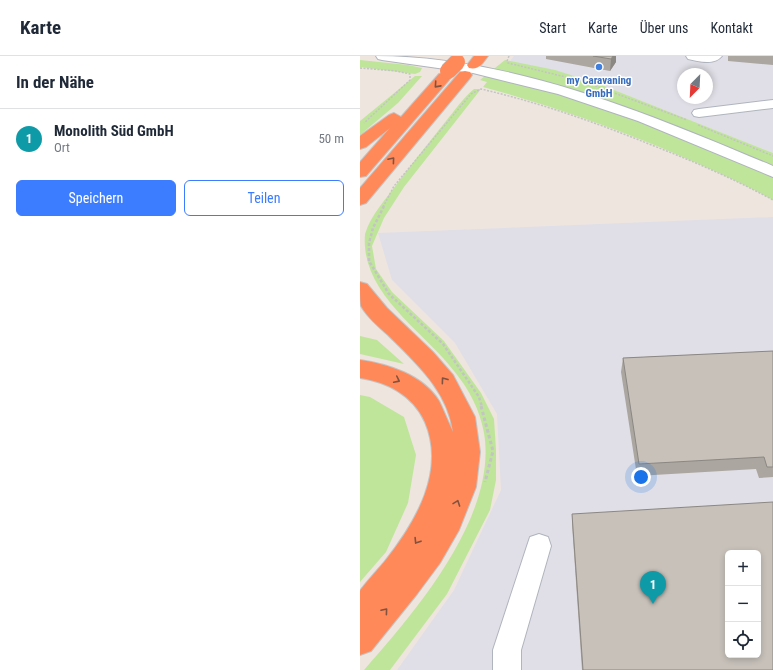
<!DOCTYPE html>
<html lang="de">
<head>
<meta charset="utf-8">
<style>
	body { margin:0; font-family:"Roboto Condensed",sans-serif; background:#f2f2f3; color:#1f2937 }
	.controls { position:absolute; right:12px; bottom:12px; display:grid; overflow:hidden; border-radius:6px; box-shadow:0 2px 6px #0003 }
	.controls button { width:36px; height:36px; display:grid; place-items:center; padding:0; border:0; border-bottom:1px solid #e0e1e3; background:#fff; color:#1f2937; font:20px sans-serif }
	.compass { position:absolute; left:317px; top:12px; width:36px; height:36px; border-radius:50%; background:#fff; box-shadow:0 2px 6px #0003; rotate:204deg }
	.you { position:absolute; left:281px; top:421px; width:14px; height:14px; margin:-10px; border:3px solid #fff; border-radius:50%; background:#1a73e8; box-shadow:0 0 0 6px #1a73e833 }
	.badge { display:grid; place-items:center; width:26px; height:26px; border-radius:50%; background:#3c7cfe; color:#fff; font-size:13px; font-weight:700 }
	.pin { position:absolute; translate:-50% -33px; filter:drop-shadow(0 1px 2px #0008) }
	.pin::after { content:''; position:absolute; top:21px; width:14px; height:12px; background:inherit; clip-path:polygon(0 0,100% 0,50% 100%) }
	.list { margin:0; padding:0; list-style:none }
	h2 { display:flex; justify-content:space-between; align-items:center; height:52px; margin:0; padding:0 16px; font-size:17px }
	h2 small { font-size:13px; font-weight:400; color:#747a83 }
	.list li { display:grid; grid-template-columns:26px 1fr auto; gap:12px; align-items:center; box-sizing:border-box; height:60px; padding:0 16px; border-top:1px solid #e0e1e3 }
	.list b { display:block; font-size:15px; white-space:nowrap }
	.list p { margin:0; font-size:13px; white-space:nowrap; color:#747a83 }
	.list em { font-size:13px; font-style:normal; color:#747a83 }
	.actions { display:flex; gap:8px; padding:12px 16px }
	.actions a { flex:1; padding:9px 0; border:1px solid #3c7cfe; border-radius:6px; text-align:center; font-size:14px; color:#3c7cfe }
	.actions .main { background:#3c7cfe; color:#fff }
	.icon { flex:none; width:22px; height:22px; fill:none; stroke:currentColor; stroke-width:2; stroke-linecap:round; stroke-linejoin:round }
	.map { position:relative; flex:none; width:413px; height:614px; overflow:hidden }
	header { display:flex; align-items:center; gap:24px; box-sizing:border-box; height:56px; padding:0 20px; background:#fff; border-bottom:1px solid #e0e1e3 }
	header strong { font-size:19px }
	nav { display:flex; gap:22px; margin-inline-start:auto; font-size:14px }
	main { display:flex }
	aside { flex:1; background:#fff }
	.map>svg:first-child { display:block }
	.industrial { fill:#e0dfe7; fill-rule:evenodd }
	.green { fill:#bfe59b }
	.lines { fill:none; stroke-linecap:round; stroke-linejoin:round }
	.minor-casing { stroke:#afb4bd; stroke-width:2 }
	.highway-casing { stroke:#c4c4c4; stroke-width:2 }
	.path-far2 { stroke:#c4c4c4; stroke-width:1.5; stroke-dasharray:2 1.5; stroke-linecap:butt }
	.path-far1 { stroke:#c4c4c4; stroke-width:2.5; stroke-dasharray:3 2; stroke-linecap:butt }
	.path { stroke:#c4c4c4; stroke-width:3; stroke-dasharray:3.5 2.5; stroke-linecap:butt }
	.minor { fill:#fff; fill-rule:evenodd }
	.highway { fill:#ff8959; fill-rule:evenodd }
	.highway-bridge-casing { stroke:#c4c4c4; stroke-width:17; stroke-linecap:butt }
	.highway-bridge { stroke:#ff8959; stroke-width:16 }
	.wall { fill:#aba6a0 }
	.shaded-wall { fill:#8b8782 }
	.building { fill:#c7c1ba; stroke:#8b8782; fill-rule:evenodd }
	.oneway { stroke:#81523f }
	.shop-dot { fill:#3f7fe0; stroke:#fff; stroke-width:1.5 }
	.labels { text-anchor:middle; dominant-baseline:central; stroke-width:3; stroke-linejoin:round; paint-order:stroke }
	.far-shop-label { font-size:11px; font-weight:bold; fill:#366cbe; stroke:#fff }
</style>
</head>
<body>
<header>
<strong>Karte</strong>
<nav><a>Start</a><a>Karte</a><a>Über uns</a><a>Kontakt</a></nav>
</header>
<main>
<aside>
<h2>In der Nähe<small></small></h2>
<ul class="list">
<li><span class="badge" style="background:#0f9aa8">1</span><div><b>Monolith Süd GmbH</b><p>Ort</p></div><em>50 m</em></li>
</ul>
<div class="actions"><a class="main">Speichern</a><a>Teilen</a></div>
</aside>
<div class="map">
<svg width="413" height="614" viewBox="0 0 413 614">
	<rect width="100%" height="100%" fill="#eee5df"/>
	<path class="industrial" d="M 154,0 L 413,0 L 413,97 L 239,28 L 150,5 ZM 323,18 L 347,18 L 347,42 L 323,42 Z
		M 413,161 L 413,614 L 37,614 L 94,534 L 141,434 L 137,358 L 95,287 L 32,224 L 18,177 ZM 368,497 L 398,497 L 398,599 L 368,599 Z"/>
	<path class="green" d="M 0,4 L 48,9 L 62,12 L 60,16 L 55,18 L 0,11 Z
		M 145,4 L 195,14 L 239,28 L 413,97 L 413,144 C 375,123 337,107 297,90 C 240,67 182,47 123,31 L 127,26 L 120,24 Z
		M 55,20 L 62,20 L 38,47 L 0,79 L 0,65 Z
		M 114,33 L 121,33 L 44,131 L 24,162 L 12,190 L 16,213 L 32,236 L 84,285 L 121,337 L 134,363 L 136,394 L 136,424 L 130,454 L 87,538 L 30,614 L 4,614 C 55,556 138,460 124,377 C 120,354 109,333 94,315 C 64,275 0,238 5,178 C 11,158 27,142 39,125 C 54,105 70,85 86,65 C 95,54 103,42 114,33 Z
		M 0,280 L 17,284 L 44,308 L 0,298 Z
		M 0,339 L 10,341 L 44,361 L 56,399 L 48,447 L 26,496 L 0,526 Z"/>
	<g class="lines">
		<g class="minor-casing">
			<path id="minor" d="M 16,0 C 151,0 290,58 413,110 L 413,121 L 278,65 L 198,38 L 113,17 L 22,4 L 18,3 Z
				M 326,0 L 362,0 C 354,10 338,5 328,3 Z
				M 413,44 L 413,52 L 339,61 L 334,60 L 332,57 L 334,54 L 339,53 Z
				M 179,478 L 188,481 L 191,490 L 161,594 L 161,614 L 133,614 L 133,594 L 167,490 L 170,481 Z"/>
		</g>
		<g class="highway-casing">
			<path id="highway" d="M 114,0 L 128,0 C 122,8 119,14 109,12 L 107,9 Z
				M 105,15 L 110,16 L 112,19 L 110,22 L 6,147 L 0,149 L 0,132 L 100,16 Z
				M 84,17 L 89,18 L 91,21 L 89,24 L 6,120 L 0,121 L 0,106 L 30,72 L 6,91 L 0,93 L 0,80 L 29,59 L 34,57 L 41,61 L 79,18 Z
				M 0,226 L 7,228 L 27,252 L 73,296 L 93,319 L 115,361 L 120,396 L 116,431 L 99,474 L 80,507 L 57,538 L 11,595 L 0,599 C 0,583 0,566 0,550 C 0,546 0,539 0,535 C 2,531 21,510 25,505 C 56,466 86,415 65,366 C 53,339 27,326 0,322 L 0,304 C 28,308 63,319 79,345 C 84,355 88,366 93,376 C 88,335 56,307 28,279 C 19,271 7,261 1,250 C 0,244 0,232 0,226 Z"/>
		</g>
		<path class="path-far2" d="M 149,0 L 147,5 L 148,7 L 222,25 L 327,64
			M 0,12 L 36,15 L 50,18 L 50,24 L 4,67
			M 338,69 L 413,100
			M 23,151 L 34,130 L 111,38 L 121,33 C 181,47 237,67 294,90 C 335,106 374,123 413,144"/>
		<path class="path-far1" d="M 24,150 L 13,172 L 9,187 L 9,205 L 29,238 L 83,288 L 119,341 L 122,351"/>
		<path class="path" d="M 121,350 L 133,395 L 125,426"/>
		<use href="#minor" class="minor"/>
		<use href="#highway" class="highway"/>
		<g class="highway-bridge-casing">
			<path id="highway-bridge" d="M 88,15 L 97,6"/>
		</g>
		<use href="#highway-bridge" class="highway-bridge"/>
	</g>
	<path class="wall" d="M 186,0 L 256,0 L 256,6 L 250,15 L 186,3 Z
		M 368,0 L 413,0 L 413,9 L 368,5 Z
		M 413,295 L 413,421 L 399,422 L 396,413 L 277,420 L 261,316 L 263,302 Z
		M 212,458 L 413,614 L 222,614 L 212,468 Z"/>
	<path class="shaded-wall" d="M 253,0 L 256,0 L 256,6 L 250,15 L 251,3 Z"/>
	<path class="building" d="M 233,0 L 253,0 L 251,3 Z
		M 413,295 L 413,411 L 407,411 L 404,401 L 279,408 L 263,302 Z
		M 413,446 L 413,614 L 223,614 L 212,458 ZM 368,497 L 398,497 L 398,599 L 368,599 Z"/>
	<defs><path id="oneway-chevron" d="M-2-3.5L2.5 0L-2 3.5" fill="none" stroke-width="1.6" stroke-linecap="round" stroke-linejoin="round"/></defs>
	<g class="oneway">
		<use href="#oneway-chevron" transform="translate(77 29) rotate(132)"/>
		<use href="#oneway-chevron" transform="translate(32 104) rotate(-50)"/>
		<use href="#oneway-chevron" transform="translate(37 324) rotate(26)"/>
		<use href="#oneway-chevron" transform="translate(84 324) rotate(-126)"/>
		<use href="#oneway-chevron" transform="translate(97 447) rotate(-70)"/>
		<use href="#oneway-chevron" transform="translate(57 485) rotate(122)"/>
		<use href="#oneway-chevron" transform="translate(25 555) rotate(-50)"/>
	</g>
	<circle class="shop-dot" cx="239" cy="11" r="4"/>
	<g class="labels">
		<g class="far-shop-label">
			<text x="239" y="24">my Caravaning<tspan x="239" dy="13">GmbH</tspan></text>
		</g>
	</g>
</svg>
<div class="controls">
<button>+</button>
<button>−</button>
<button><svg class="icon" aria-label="locate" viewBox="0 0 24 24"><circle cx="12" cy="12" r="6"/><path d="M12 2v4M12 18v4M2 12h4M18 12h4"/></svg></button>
</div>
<svg class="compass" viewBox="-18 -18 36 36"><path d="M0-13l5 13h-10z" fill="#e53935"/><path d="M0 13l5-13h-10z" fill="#747a83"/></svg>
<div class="you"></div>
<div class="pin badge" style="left:293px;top:548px;background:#0f9aa8">1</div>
</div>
</main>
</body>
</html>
